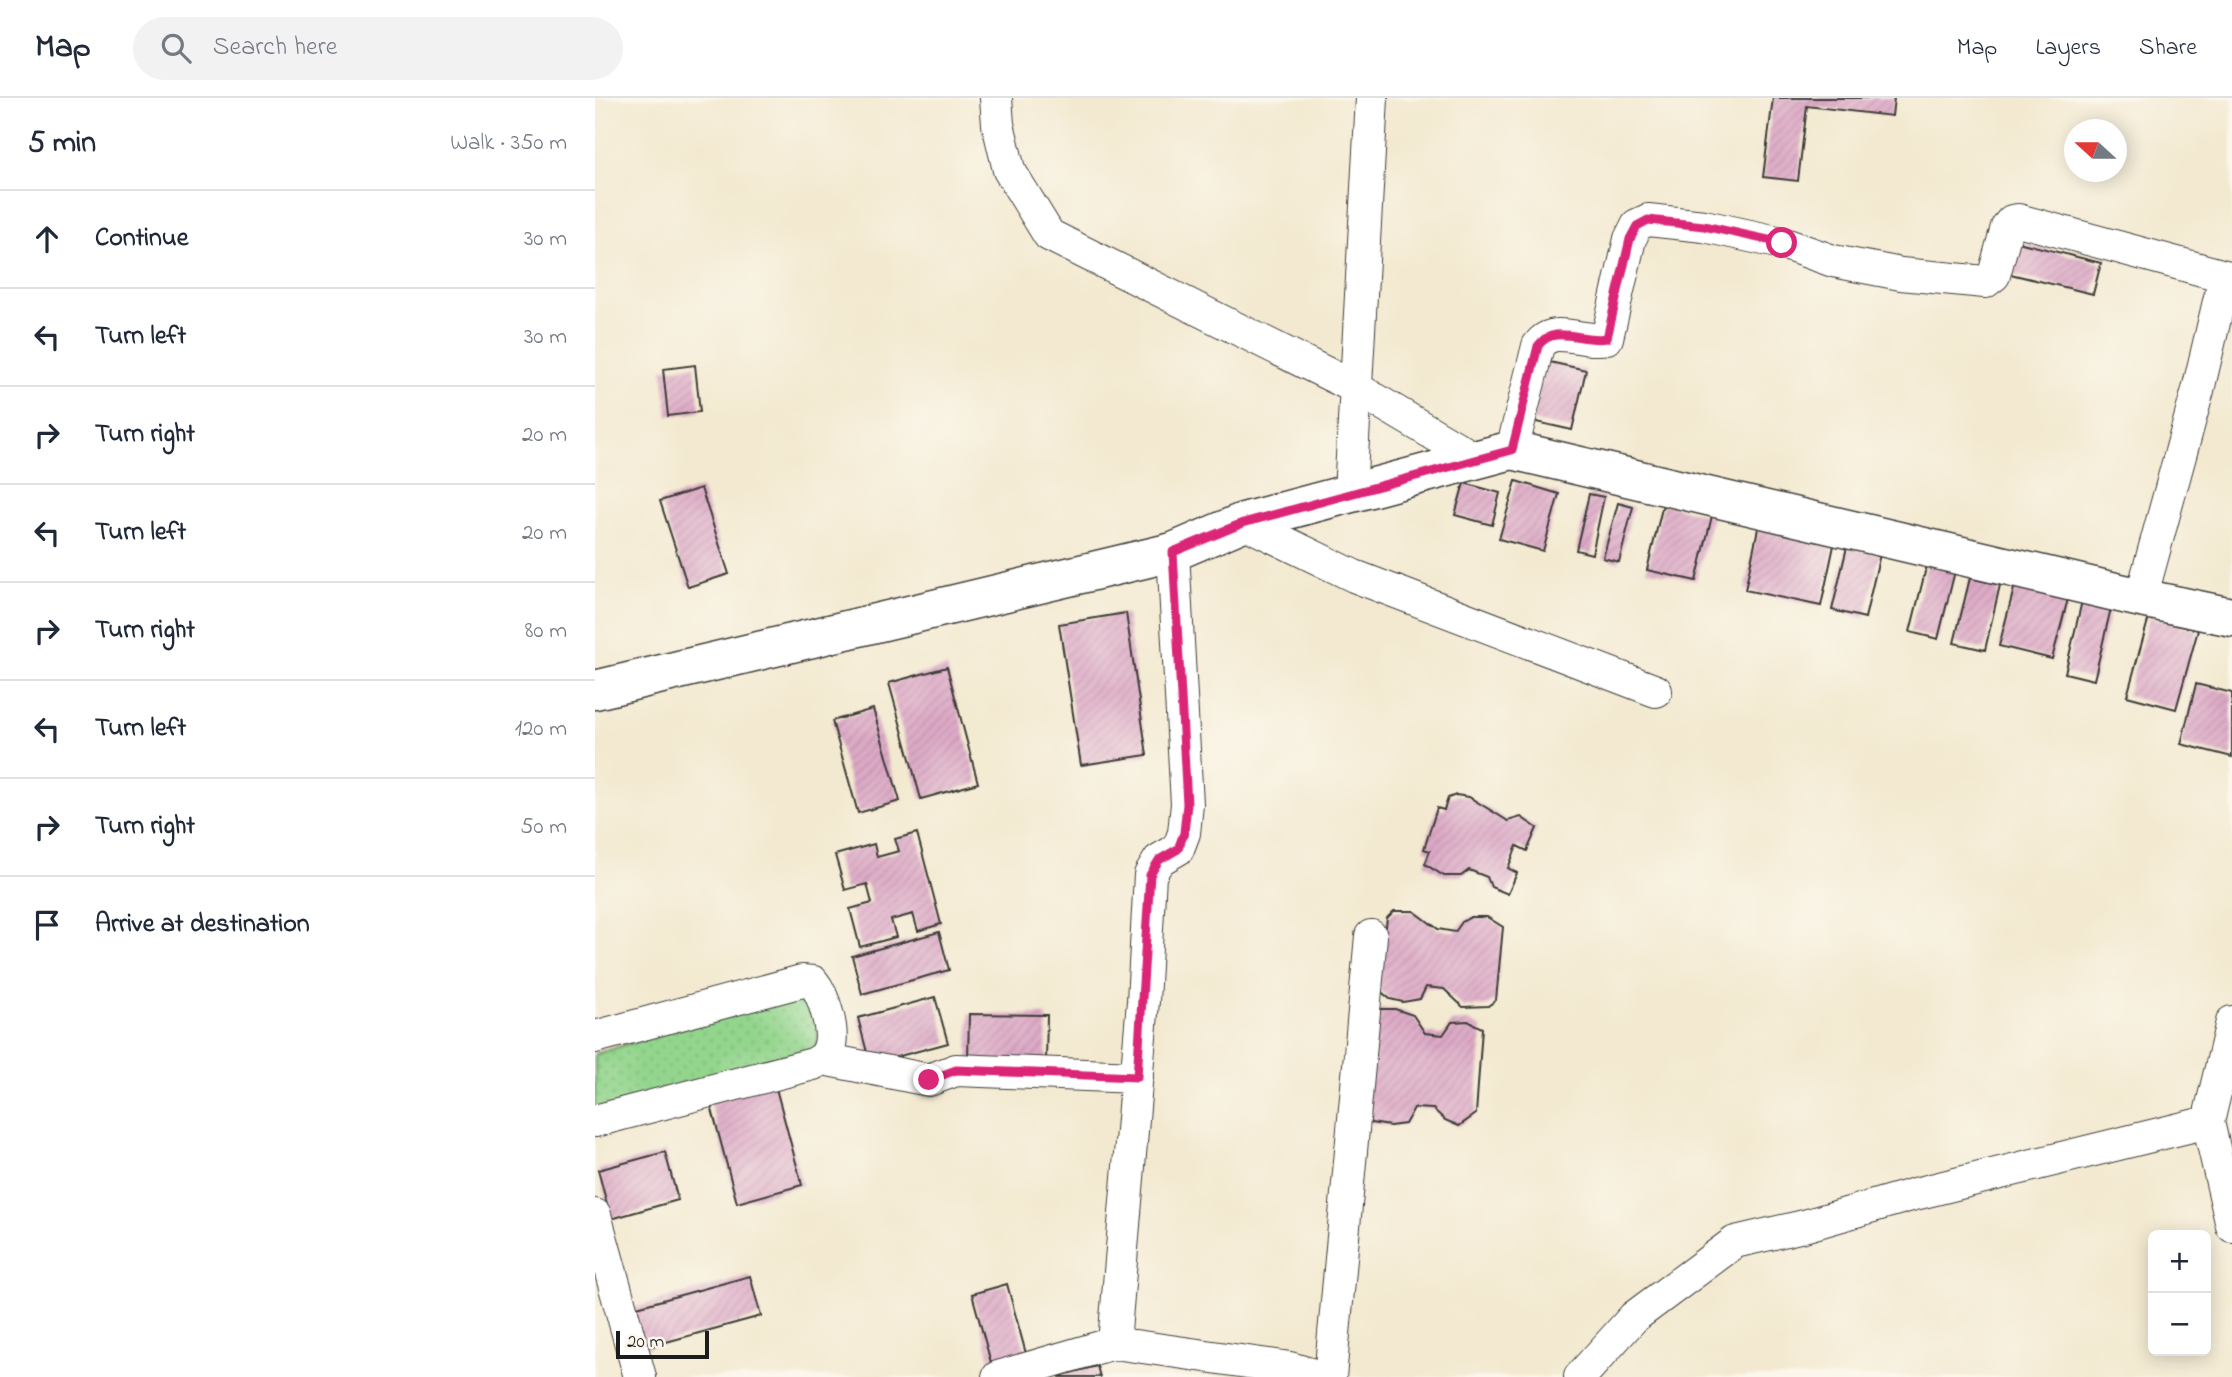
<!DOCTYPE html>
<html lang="en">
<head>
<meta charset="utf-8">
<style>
	body { margin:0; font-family:"Indie Flower",sans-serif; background:#f2f2f3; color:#1f2937 }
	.controls { position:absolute; right:21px; bottom:21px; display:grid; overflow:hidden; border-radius:10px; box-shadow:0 4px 18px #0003 }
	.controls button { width:63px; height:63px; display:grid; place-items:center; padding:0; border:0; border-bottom:2px solid #e0e1e3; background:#fff; color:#1f2937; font:35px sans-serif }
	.compass { position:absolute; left:1469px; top:21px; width:63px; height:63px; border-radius:50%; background:#fff; box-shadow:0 4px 18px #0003; rotate:291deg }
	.scale { position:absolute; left:21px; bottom:18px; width:93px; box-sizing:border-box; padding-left:7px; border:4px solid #1c1c1c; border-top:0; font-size:19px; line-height:24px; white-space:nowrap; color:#1c1c1c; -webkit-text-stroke:5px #fbf7ec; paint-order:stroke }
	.stop { position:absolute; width:21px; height:21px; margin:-16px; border:5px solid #db2777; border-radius:50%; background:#fff }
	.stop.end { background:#db2777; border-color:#fff; box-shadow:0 2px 7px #0008 }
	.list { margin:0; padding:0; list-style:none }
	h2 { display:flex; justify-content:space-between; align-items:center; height:91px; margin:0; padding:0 28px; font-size:30px }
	h2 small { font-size:23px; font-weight:400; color:#747a83 }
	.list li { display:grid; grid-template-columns:46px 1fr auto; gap:21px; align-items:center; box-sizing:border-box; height:98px; padding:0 28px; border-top:2px solid #e0e1e3 }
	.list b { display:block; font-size:26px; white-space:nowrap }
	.list em { font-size:23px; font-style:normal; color:#747a83 }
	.icon { flex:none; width:38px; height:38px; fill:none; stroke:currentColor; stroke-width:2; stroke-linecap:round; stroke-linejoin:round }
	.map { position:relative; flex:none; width:1637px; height:1279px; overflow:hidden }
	header { display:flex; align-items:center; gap:42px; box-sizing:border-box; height:98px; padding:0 35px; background:#fff; border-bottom:2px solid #e0e1e3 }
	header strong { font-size:33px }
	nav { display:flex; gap:38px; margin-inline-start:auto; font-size:24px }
	.search { width:490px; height:63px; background:#f2f2f3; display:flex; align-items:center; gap:18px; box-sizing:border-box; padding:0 24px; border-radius:38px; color:#747a83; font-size:26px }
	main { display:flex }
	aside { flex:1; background:#fff }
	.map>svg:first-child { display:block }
	.park { fill:url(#park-dots); stroke:#587854; stroke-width:2 }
	.building { fill:url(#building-hatch) }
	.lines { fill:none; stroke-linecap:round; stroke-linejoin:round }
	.minor-casing { stroke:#3c3b37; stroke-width:34 }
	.tertiary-casing { stroke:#3c3b37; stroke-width:41 }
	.minor { stroke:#fff; stroke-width:32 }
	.tertiary { stroke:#fff; stroke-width:38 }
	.route { stroke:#db2777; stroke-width:9 }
</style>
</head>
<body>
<header>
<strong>Map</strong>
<div class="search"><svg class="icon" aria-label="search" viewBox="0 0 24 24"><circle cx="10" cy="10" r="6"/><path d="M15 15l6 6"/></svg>Search here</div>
<nav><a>Map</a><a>Layers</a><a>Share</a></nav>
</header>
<main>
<aside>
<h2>5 min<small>Walk · 350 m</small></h2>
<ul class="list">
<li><svg class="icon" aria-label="ahead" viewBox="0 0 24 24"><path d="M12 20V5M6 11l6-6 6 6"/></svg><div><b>Continue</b></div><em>30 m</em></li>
<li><svg class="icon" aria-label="left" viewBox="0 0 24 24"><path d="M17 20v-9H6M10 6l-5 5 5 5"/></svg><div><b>Turn left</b></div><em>30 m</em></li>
<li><svg class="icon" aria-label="right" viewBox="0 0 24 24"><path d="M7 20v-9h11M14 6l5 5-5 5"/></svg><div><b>Turn right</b></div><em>20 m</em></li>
<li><svg class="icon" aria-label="left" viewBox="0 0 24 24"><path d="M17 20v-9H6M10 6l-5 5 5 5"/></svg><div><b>Turn left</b></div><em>20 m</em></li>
<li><svg class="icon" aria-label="right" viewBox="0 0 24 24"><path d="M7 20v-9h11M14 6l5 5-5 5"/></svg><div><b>Turn right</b></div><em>80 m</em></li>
<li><svg class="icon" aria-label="left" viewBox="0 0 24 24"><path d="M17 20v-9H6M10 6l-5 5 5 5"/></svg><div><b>Turn left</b></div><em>120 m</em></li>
<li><svg class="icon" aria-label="right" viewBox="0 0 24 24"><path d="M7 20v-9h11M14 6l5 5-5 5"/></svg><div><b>Turn right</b></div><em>50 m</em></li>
<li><svg class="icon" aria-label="arrive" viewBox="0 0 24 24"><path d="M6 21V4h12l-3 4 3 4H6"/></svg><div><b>Arrive at destination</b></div></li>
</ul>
</aside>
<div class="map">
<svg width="1637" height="1279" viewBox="0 0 1637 1279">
	<defs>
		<pattern id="park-dots" width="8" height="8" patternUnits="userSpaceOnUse" patternTransform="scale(1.75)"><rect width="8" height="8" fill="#93d58d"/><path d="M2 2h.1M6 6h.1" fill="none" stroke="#7eb679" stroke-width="1.8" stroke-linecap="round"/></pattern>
		<pattern id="building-hatch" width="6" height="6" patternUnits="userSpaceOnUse" patternTransform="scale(1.75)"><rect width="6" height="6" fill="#dda9c6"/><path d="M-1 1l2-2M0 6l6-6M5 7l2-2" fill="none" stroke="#bd91aa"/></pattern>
	</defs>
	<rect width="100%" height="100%" fill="#fbf7ec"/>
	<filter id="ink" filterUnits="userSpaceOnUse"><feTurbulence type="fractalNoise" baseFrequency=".0143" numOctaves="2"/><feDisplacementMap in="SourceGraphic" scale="14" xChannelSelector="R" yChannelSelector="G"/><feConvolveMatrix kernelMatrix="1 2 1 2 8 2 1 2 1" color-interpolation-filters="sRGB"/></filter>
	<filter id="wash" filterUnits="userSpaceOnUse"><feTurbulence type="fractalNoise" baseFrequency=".00686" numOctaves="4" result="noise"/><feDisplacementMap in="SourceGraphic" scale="28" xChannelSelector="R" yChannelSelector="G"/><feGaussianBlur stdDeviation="1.57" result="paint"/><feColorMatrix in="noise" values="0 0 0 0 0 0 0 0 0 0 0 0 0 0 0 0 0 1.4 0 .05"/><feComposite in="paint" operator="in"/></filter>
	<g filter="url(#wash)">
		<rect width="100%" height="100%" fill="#f3e9d0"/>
		<path class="park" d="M 206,900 L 225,930 L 217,963 L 0,1012 L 0,956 L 77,932 Z"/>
		<g id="blocks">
			<path class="building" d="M 1178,0 L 1299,0 L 1297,18 L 1212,8 L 1203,83 L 1168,79 Z
				M 1411,141 L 1506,165 L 1498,196 L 1403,173 Z
				M 950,263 L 991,272 L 977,332 L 937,323 Z
				M 100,267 L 105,314 L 73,318 L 68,271 Z
				M 921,383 L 964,396 L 948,453 L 904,441 Z
				M 869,385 L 905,395 L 897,427 L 860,417 Z
				M 106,390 L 134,476 L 93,489 L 65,403 Z
				M 994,396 L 1009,399 L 997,456 L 981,452 Z
				M 1023,405 L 1038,409 L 1024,464 L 1008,460 Z
				M 1068,406 L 1117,418 L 1101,483 L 1052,472 Z
				M 1165,421 L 1241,438 L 1226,508 L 1150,492 Z
				M 1252,449 L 1285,456 L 1270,520 L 1237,512 Z
				M 1332,466 L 1360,473 L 1343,541 L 1315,534 Z
				M 1375,480 L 1405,487 L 1390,552 L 1359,545 Z
				M 1421,483 L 1474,497 L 1457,561 L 1404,548 Z
				M 1487,503 L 1516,510 L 1499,582 L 1470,575 Z
				M 531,515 L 552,657 L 486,667 L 464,526 Z
				M 1554,519 L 1603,532 L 1581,611 L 1532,598 Z
				M 352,569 L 383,685 L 326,701 L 294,585 Z
				M 1601,586 L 1637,595 L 1637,659 L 1586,646 Z
				M 278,611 L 305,703 L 263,715 L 237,623 Z
				M 861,697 L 874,699 L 913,723 L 926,719 L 942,730 L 932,753 L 922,748 L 913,770 L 922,775 L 913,796 L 896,789 L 892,779 L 874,772 L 866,778 L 849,778 L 830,766 L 835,753 L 829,751 L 842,710 L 849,712 L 853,700 Z
				M 322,735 L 346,826 L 323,833 L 318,816 L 296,822 L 301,839 L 265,849 L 255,811 L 277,805 L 272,786 L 250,792 L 240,757 L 279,746 L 282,759 L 304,753 L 300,741 Z
				M 799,813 L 819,813 L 843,831 L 860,834 L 867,824 L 876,819 L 892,819 L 908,829 L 901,902 L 893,908 L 868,909 L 849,891 L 831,889 L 825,901 L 808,904 L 795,901 L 783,891 L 792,820 Z
				M 344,834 L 354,872 L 267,896 L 257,858 Z
				M 340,899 L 353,945 L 275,966 L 263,920 Z
				M 781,911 L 800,911 L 818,917 L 830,935 L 848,937 L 857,924 L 873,923 L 887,930 L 881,1016 L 864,1028 L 850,1022 L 838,1011 L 819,1010 L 810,1026 L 795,1028 L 776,1025 L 766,1008 Z
				M 374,916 L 452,917 L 451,963 L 373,962 Z
				M 179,983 L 207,1087 L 142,1105 L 114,1000 Z
				M 70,1054 L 83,1102 L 16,1121 L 3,1072 Z
				M 155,1178 L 166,1218 L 42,1252 L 31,1212 Z
				M 412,1186 L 433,1263 L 398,1272 L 377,1196 Z
				M 502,1268 L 505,1279 L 465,1279 L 464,1278 Z"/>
		</g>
	</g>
	<g filter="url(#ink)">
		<use href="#blocks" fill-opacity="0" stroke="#3c3b37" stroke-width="2"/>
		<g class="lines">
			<g class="minor-casing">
				<path id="minor" d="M 401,0 L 403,26 L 414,72 L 454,137 L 761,290 L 884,363
					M 917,352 L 943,248 C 959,225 987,246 1012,240 L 1035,141 L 1042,127 L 1053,122 L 1109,128 L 1187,145 L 1238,163 L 1306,176 L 1390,184 L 1399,177 L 1412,129 L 1417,123 L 1423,122 L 1637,180
					M 755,395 L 777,0
					M 648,424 L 759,478 L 1061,593
					M 1546,500 L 1603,292 L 1630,178
					M 1637,924 L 1613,1024 L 1637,1128
					M 0,939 L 207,883 L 218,884 C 229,897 240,934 234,950 C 231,959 226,962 218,966 L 0,1023
					M 228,961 L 334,982 L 361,972 L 542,979
					M 0,1117 L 45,1279
					M 519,1245 L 548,903 L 555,777 L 564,762 L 583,751 L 589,735 L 592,706 L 578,454
					M 403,1279 L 519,1245 L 695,1270 L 726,1279
					M 735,1279 L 776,838
					M 985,1279 L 1039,1219 L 1140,1144 L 1209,1128 L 1320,1096 L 1613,1024"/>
			</g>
			<g class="tertiary-casing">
				<path id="tertiary" d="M 0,592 L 578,454 L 648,424 L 917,352 L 1546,500 L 1637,519"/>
			</g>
			<use href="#minor" class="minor"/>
			<use href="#tertiary" class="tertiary"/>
		</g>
	</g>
	<g class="lines" filter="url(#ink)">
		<path class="route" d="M 334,982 L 361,972 L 542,979 L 555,777 L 564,762 L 583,751 L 589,735 L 592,706 L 578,454 L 648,425 L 917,352 L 943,248 C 959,225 987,245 1012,240 L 1035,141 L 1042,128 L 1053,122 L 1109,128 L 1187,145"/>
	</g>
</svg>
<div class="controls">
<button>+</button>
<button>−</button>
</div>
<svg class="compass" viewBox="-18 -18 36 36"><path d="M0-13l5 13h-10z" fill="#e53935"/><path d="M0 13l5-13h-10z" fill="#747a83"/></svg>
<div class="scale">20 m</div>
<div class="stop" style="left:1187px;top:145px"></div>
<div class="stop end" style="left:334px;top:982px"></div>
</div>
</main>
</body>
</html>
